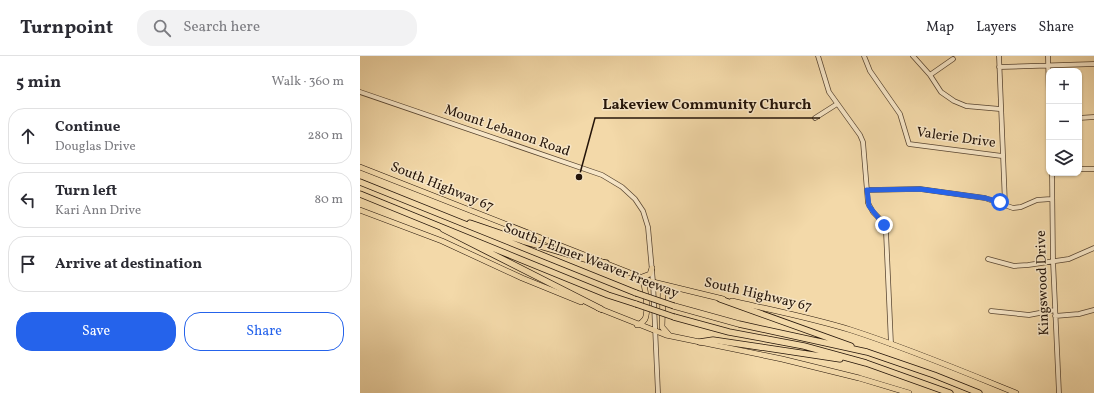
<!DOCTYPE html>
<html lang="en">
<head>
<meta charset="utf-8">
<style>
	body { margin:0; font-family:Vollkorn,serif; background:#f2f2f3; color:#2b2b33 }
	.controls { position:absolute; right:12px; top:12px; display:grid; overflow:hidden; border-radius:8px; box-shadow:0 1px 3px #0004 }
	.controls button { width:36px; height:36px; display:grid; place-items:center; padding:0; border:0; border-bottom:1px solid #e1e1e2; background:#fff; color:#2b2b33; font:20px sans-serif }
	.stop { position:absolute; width:12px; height:12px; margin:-9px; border:3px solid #2563eb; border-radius:50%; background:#fff }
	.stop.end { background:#2563eb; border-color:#fff; box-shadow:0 1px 4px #0008 }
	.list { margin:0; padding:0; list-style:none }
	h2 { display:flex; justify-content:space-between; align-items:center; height:52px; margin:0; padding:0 16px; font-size:17px }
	h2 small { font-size:13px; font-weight:400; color:#7c7c81 }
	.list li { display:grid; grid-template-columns:26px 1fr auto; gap:12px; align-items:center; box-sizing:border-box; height:56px; margin:0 8px 8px; padding:0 8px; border:1px solid #e1e1e2; border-radius:16px }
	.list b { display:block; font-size:15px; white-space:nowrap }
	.list p { margin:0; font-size:13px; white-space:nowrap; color:#7c7c81 }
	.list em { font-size:13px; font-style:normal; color:#7c7c81 }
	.actions { display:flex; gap:8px; padding:12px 16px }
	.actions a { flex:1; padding:9px 0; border:1px solid #2563eb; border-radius:16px; text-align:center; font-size:14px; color:#2563eb }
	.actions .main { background:#2563eb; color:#fff }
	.icon { flex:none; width:22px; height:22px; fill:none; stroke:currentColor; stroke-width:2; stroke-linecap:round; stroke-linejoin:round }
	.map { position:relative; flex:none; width:734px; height:337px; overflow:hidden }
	header { display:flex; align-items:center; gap:24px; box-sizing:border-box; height:56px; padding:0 20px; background:#fff; border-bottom:1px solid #e1e1e2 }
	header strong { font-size:19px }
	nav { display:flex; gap:22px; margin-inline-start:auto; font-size:14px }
	.search { width:280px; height:36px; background:#f2f2f3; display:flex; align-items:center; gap:10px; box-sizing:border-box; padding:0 14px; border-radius:16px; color:#7c7c81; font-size:15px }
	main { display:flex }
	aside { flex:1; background:#fff }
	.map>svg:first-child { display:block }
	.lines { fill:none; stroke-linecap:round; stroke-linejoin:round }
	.minor-casing { stroke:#584531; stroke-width:5.5 }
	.major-casing { stroke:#241409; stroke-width:6 }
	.highway-casing { stroke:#241409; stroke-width:7 }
	.minor { stroke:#f7e6c7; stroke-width:4 }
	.major { stroke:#f3d9a9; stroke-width:5 }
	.highway { stroke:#f3d9a9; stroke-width:5.5 }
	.highway-bridge-casing { stroke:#241409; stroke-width:7; stroke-linecap:butt }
	.highway-bridge { stroke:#f3d9a9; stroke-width:5.5 }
	.route { stroke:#2563eb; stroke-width:5 }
	.labels { text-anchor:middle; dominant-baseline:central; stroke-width:3; stroke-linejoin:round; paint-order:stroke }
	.street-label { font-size:14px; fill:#241409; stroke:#f7e6c7 }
	.leader { fill:none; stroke:#241409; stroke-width:1.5 }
	.callout-dot { fill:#241409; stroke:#f7e6c7; stroke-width:1.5 }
	.callout-label { font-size:15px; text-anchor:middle; font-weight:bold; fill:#241409; stroke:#f7e6c7; stroke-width:3; stroke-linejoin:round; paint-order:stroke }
</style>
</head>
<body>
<header>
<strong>Turnpoint</strong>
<div class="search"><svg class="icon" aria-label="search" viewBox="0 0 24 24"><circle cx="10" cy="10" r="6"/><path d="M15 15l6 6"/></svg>Search here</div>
<nav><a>Map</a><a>Layers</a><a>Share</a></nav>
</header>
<main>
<aside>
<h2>5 min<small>Walk · 360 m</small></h2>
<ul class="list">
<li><svg class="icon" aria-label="ahead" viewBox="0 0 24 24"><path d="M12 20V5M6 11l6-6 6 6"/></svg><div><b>Continue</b><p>Douglas Drive</p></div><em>280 m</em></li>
<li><svg class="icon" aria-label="left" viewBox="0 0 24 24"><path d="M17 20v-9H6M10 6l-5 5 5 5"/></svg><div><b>Turn left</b><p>Kari Ann Drive</p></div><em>80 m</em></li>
<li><svg class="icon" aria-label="arrive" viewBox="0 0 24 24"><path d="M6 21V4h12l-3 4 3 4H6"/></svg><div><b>Arrive at destination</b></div></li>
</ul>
<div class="actions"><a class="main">Save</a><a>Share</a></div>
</aside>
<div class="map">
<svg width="734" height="337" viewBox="0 0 734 337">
	<rect width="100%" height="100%" fill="#f3d9a9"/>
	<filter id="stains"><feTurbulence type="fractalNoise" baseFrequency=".005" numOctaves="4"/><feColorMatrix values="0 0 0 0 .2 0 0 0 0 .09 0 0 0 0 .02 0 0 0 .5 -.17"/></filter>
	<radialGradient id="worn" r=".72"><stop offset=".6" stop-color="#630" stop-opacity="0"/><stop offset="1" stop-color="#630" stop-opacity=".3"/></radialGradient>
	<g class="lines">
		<g class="minor-casing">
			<path id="minor" d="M 458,0 L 469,36 L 500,79 L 503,86 L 508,147 L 513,156 L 521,164 L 526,176 L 531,288
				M 504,0 L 510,15 L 540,58 L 549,88 L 642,100
				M 553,0 L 570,19 L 581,36 L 594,45 L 606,50 L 640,53
				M 639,0 L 645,148
				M 688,0 L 689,47
				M 639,11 L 734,8
				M 570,19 L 593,3
				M 0,36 L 242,119 L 262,131 L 275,143 L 283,155 L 288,171 L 293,226 L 298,337
				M 455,62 L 477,48
				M 719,62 L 734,61
				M 719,113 L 734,113
				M 692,117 L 693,205 L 699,337
				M 507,134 L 560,133 L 625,142 L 653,152 L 661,151 L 677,144 L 691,143
				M 628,203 L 654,210 L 668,209 L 709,203 L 734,192
				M 631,255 L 669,259 L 695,254
				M 695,260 L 719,258 L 734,254"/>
		</g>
		<g class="major-casing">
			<path id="major" d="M 0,111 L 293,226 L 363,243
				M 0,154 L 82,185 L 162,222 L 221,246
				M 372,245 C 412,254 452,262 491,274 C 547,292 602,315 656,337
				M 238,252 L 306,279 L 422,303 L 499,322 L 549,337
				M 277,269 C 280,268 283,266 285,263 C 289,254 285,230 282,221 L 290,218 L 292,212
				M 309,279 L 302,271 L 303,237 L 313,232"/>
		</g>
		<g class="highway-casing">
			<path id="highway" d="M 0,126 L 276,237
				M 0,138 L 248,239 L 276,248
				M 110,167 L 163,185 L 232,205 L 246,207
				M 83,173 L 241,253
				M 360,243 L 491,290
				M 314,250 L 379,268 L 507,296 L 574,319 L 619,337
				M 314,261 L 369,276 L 444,290 L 506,307 L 590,337
				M 340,286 L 353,284 L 480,303"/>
		</g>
		<use href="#minor" class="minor"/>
		<use href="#major" class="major"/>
		<use href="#highway" class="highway"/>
		<g class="highway-bridge-casing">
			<path id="highway-bridge" d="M 276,237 L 314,250
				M 276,248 L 314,261"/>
		</g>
		<use href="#highway-bridge" class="highway-bridge"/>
	</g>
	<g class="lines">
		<path class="route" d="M 524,169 L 509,150 L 507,134 L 560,133 L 625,142 L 640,146"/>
	</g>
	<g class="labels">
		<g class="street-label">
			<text transform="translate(147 75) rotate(19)">Mount Lebanon Road</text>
			<text transform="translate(596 82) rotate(8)">Valerie Drive</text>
			<text transform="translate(82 131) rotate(22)">South Highway 67</text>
			<text transform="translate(231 205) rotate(21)">South J Elmer Weaver Freeway</text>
			<text transform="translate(683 227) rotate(-92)">Kingswood Drive</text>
			<text transform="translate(398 239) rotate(13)">South Highway 67</text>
		</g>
	</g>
	<path class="leader" d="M219 121L235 62H460"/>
	<circle class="callout-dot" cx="219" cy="121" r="4"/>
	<g class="callout-label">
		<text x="347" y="53">Lakeview Community Church</text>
	</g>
	<rect width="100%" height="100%" filter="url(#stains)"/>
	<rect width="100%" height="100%" fill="url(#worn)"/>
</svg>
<div class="controls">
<button>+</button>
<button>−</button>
<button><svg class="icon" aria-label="layers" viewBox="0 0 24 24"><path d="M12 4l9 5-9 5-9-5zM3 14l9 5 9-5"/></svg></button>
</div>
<div class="stop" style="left:640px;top:146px"></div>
<div class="stop end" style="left:524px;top:169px"></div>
</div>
</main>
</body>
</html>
